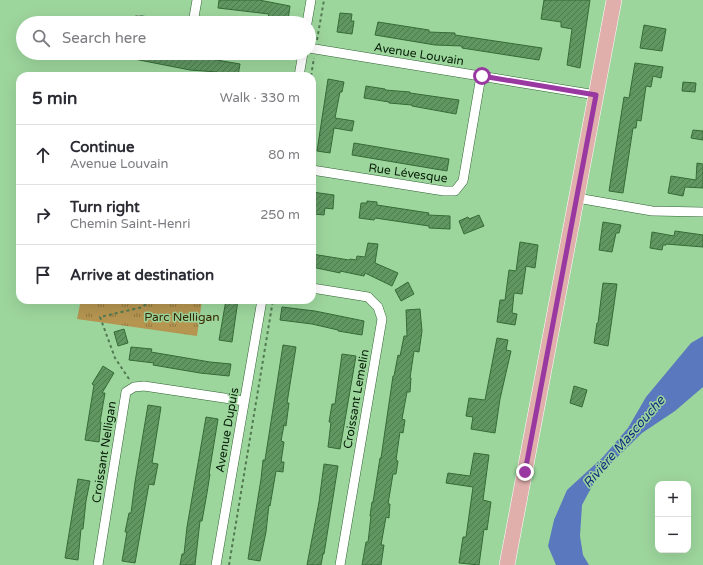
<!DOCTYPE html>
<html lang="en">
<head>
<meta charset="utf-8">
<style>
	body { margin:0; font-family:"Varela Round",sans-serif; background:#f7f7f7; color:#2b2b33 }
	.controls { position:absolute; right:12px; bottom:12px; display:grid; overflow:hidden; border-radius:8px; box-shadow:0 4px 16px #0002 }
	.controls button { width:36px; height:36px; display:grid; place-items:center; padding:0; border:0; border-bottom:1px solid #e1e1e2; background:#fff; color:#2b2b33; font:20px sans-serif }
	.stop { position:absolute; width:12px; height:12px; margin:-9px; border:3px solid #9938a0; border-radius:50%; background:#fff }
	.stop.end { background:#9938a0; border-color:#fff; box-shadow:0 1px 4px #0008 }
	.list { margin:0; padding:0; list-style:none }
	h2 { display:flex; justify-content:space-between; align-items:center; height:52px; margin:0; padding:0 16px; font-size:17px }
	h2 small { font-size:13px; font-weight:400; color:#7c7c81 }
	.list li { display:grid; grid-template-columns:26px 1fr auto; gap:12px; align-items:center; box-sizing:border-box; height:60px; padding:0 16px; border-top:1px solid #e1e1e2 }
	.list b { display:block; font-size:15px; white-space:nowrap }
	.list p { margin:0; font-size:13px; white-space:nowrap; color:#7c7c81 }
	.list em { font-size:13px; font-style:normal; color:#7c7c81 }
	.icon { flex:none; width:22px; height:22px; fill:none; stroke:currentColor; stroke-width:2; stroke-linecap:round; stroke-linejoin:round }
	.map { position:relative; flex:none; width:703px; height:565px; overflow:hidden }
	.search { position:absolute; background:#fff; box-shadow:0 4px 16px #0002; left:16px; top:16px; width:300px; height:44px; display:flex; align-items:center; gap:10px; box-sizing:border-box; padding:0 14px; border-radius:22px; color:#7c7c81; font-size:15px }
	.panel { position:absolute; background:#fff; box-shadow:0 4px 16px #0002; left:16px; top:72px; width:300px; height:232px; border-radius:12px }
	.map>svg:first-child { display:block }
	.grass { fill:url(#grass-tufts) }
	.garden { fill:#b59550 }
	.water { fill:#5978bd }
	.building { fill:url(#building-hatch); stroke:#366b38 }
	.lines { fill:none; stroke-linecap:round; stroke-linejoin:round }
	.street-casing { stroke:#2d6230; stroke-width:10 }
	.primary-casing { stroke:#fff; stroke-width:16 }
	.path { stroke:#527952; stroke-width:2; stroke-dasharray:3 3; stroke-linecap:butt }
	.street { stroke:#fff; stroke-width:9 }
	.primary { stroke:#e0afac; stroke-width:15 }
	.route { stroke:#9938a0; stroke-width:5 }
	.labels { text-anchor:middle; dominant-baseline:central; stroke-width:3; stroke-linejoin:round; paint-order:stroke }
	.street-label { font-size:12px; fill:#071d08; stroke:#9dd69d }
	.park-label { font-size:12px; fill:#382802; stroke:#9dd69d }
	.water-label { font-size:13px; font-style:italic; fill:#102d7f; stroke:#9dd69d }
</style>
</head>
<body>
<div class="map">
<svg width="703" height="565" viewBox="0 0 703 565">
	<defs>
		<pattern id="grass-tufts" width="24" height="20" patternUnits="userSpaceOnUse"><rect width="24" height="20" fill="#b59550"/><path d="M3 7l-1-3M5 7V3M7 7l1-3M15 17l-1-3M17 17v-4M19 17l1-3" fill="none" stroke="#917940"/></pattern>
		<pattern id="building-hatch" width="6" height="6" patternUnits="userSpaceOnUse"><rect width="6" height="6" fill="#609761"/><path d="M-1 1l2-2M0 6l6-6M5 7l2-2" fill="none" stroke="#4d7b4e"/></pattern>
	</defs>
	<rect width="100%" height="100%" fill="#9dd69d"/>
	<path class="grass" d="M 81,300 L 202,300 L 197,336 L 77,319 Z"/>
	<path class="garden" d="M 118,300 L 144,300 L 143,305 Z"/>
	<path class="water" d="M 703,336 L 703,387 L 675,411 L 642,433 L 597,477 L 582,505 L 580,536 L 583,555 L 589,565 L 556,565 L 548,546 L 554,520 L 567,490 L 603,457 L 628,428 L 646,397 L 691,343 Z"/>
	<path class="building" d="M 219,0 L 259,0 L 290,6 L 288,20 L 268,17 L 269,14 L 218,8 Z
		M 544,0 L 590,0 L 580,68 L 567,65 L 572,29 L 561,27 L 561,22 L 541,19 Z
		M 340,13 L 352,14 L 351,21 L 354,21 L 352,34 L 337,32 Z
		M 378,22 L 429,30 L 429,32 L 455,33 L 455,35 L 542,48 L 539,60 L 462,48 L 462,46 L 435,45 L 375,35 Z
		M 644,25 L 666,29 L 662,51 L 640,48 Z
		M 124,53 L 174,53 L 183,55 L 183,57 L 211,59 L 240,64 L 238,76 L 233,76 L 217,73 L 217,72 L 190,70 L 124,57 Z
		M 635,63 L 663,67 L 661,78 L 653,76 L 651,87 L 646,86 L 641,121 L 637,120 L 636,128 L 633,128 L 623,193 L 609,191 L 624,97 L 629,98 Z
		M 328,79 L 344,82 L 342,92 L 340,92 L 335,118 L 354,121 L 352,131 L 334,128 L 330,153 L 317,151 Z
		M 683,82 L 696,83 L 695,92 L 682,91 Z
		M 366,86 L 385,89 L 385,90 L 410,92 L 410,93 L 459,100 L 456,114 L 412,106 L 412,105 L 389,103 L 389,102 L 364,98 Z
		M 693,130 L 703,131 L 703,140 L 691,138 Z
		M 354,143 L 449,159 L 447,171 L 352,155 Z
		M 697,163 L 703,164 L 703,188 L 685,187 L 683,196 L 668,193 L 671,176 L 696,180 Z
		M 312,192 L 334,195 L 333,209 L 325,208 L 324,215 L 314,214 L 315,206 L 312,205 Z
		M 367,201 L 377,202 L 377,205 L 429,213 L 428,215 L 450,216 L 450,229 L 429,228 L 429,226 L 375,218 L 374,220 L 359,218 L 361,203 L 367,203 Z
		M 479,215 L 484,226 L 464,234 L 459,221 L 468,217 L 469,219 Z
		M 603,222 L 621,225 L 619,233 L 616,233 L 612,252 L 599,250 Z
		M 675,231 L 703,235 L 703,247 L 666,244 L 666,245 L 663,245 L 662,250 L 650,248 L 652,232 L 674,236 Z
		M 520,242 L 538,245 L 535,268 L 526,266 L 522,294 L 514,293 L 512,313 L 517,314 L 515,325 L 497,322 L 500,300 L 505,300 L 509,270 L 516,271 Z
		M 368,243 L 378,244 L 375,263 L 398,273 L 392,286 L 365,273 L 364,276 L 340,271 L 340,273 L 312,267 L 312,254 L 349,260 L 350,259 L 356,260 L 357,256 L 365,257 Z
		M 408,282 L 414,294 L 401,301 L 395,290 Z
		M 603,283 L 617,284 L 608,346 L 594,343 L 597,323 L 598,323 Z
		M 226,300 L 238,300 L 232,342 L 219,340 Z
		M 282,307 L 315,311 L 364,321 L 362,335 L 338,331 L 338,330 L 312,324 L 280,320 Z
		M 420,309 L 422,331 L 419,352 L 414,351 L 410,378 L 411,378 L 410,392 L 407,392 L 402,419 L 405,420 L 403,433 L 400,432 L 396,460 L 398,461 L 396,474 L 393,474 L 388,504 L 390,504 L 389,518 L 386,517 L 381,545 L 384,545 L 381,565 L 362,565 L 366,542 L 368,542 L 371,516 L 370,516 L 372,502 L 373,502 L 380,458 L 381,458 L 393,376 L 394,376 L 398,355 L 400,356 L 404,336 L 407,336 L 406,310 Z
		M 124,329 L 128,343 L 118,346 L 114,332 Z
		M 497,338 L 508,340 L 506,350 L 511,351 L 500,399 L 495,433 L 471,429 L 473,417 L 466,416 L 469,398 L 485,400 Z
		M 283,345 L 296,347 L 287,403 L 289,403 L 286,426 L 284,425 L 281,441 L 284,442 L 281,462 L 284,462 L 283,472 L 276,471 L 270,506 L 269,505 L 266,532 L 260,561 L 248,559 L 261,479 L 263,460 L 265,460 Z
		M 131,347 L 152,349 L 151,352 L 210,362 L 231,364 L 229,376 L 200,373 L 153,365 L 154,363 L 129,360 Z
		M 342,354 L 356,356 L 340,449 L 328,447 L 331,422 L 329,422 L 332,404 L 335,404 Z
		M 103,366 L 114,373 L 102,393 L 105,393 L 100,422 L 101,422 L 99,442 L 85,440 L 94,385 L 92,384 Z
		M 574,386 L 587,390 L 582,407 L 570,403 Z
		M 148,405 L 161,407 L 152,463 L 158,464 L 154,485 L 149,484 L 135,563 L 122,561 L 127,532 L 125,532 L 129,513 L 131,513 L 135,482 Z
		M 206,417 L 218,419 L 209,474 L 210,474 L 207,493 L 202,521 L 200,521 L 195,565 L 180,565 L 182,554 L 184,554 L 187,527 Z
		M 474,453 L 489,455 L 483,500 L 491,502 L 487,530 L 484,529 L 479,565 L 459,563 L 463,537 L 466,537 L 473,487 L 446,483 L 448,473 L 470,476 Z
		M 324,464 L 338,466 L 324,554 L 323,554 L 321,565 L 307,565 L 319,502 Z
		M 78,479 L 90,481 L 86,501 L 83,529 L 81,529 L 78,560 L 65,558 Z"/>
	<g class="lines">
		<g class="street-casing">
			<path id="street" d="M 138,20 L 157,23
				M 193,23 L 197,0
				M 307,23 L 311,0
				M 309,48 L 596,95
				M 299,76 L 303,53
				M 312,170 L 444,191 L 455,191 L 463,181 L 481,76
				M 577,198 L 652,211 L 703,212
				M 312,288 L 368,297 L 378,307 L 382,319 L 340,565
				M 98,565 L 126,392 L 134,387 L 144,386 L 244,401
				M 216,565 L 262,300"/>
		</g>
		<g class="primary-casing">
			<path id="primary" d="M 507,565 L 614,0"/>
		</g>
		<path class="path" d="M 317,40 L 324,0
			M 311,76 L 314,58
			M 129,379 L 115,358 L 100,317 L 143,307 L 149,300
			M 229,565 L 273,300"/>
		<use href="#street" class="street"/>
		<use href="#primary" class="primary"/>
	</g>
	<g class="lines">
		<path class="route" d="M 482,76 L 596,95 L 525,472"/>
	</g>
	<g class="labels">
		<g class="street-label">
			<text transform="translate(419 54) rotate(9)">Avenue Louvain</text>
			<text transform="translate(408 173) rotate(8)">Rue Lévesque</text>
			<text transform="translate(356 399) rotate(-80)">Croissant Lemelin</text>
			<text transform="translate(227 430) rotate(-80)">Avenue Dupuis</text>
			<text transform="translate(104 452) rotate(-81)">Croissant Nelligan</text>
		</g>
		<g class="park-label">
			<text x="182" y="317">Parc Nelligan</text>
		</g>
		<g class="water-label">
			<text transform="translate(624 442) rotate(-49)">Rivière Mascouche</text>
		</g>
	</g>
</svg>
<div class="controls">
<button>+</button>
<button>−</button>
</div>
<div class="stop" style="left:482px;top:76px"></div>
<div class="stop end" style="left:525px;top:472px"></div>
<div class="search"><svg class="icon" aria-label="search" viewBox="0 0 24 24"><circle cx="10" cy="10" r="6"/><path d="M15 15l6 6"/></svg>Search here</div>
<section class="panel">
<h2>5 min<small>Walk · 330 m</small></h2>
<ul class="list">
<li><svg class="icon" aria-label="ahead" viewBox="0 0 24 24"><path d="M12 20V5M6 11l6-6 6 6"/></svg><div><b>Continue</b><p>Avenue Louvain</p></div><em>80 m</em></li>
<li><svg class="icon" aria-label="right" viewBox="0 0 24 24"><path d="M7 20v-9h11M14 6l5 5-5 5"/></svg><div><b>Turn right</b><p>Chemin Saint-Henri</p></div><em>250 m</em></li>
<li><svg class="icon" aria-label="arrive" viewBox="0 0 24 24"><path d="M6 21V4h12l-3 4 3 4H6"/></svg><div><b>Arrive at destination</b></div></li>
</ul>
</section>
</div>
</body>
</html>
